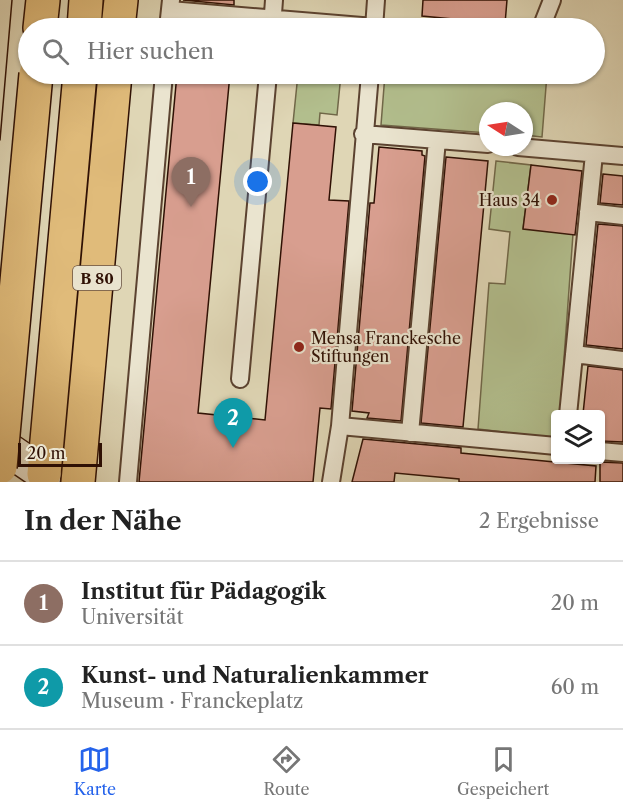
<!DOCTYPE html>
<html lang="de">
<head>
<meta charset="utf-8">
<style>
	body { margin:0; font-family:"Libre Caslon Text",serif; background:#f6f6f6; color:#222 }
	.controls { position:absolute; right:18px; bottom:18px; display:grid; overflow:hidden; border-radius:6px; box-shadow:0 2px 4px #0004 }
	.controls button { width:54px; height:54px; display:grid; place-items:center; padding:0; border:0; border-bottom:2px solid #e0e0e0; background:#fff; color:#222; font:30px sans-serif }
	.compass { position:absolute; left:479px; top:102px; width:54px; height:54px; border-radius:50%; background:#fff; box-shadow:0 2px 4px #0004; rotate:282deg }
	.scale { position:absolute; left:18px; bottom:15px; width:84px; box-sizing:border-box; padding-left:6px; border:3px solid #2f1004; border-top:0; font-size:16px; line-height:21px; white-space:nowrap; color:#2f1004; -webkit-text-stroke:4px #eae4cf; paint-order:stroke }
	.you { position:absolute; left:258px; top:182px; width:21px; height:21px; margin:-15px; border:4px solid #fff; border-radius:50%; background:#1a73e8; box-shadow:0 0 0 9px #1a73e833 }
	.badge { display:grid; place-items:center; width:39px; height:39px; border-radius:50%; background:#2563eb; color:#fff; font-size:20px; font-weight:700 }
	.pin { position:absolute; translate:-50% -50px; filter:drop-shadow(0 2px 3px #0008) }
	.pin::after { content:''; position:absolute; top:32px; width:21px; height:18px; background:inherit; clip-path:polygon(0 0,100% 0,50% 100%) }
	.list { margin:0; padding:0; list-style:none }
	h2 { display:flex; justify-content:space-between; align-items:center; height:78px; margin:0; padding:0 24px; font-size:26px }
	h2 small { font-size:20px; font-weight:400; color:#767676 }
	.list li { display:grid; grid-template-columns:39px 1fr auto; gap:18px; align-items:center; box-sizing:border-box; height:84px; padding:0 24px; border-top:2px solid #e0e0e0 }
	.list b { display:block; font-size:22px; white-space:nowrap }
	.list p { margin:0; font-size:20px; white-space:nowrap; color:#767676 }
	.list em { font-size:20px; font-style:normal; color:#767676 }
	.icon { flex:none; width:33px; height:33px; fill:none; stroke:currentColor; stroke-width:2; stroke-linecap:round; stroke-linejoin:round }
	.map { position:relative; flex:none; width:623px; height:482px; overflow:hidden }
	.search { position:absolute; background:#fff; box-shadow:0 2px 4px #0004; left:18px; right:18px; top:18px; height:66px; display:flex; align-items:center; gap:15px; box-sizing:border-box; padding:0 21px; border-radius:33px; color:#767676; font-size:22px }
	.sheet { height:246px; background:#fff }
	nav { display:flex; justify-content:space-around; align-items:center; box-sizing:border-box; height:84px; border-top:2px solid #e0e0e0; background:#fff; font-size:16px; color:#767676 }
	nav a { display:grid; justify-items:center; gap:3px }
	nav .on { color:#2563eb }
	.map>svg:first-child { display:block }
	.green { fill:#b2be8d; stroke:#706748; stroke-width:1.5 }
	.building { fill:#d89e8f; stroke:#2f1004; stroke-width:1.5 }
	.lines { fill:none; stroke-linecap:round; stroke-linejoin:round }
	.lane-casing { stroke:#5b4230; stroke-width:20 }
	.secondary-casing { stroke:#2f1004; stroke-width:36 }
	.primary-casing { stroke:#2f1004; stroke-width:36 }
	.lane { stroke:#eae4cf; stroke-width:16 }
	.secondary { stroke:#eae4cf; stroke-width:33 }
	.primary { stroke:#e0bb7a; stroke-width:33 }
	.tram { stroke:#2f1004; stroke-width:1.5 }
	.primary-bridge-casing { stroke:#2f1004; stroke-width:36; stroke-linecap:butt }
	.primary-bridge { stroke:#e0bb7a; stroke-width:33 }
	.poi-dot { fill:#8f2418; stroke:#eae4cf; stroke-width:2 }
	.labels { text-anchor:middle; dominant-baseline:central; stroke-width:4.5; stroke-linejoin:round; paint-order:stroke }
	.shield { fill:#eae4cf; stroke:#675041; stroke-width:1.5 }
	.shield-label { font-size:15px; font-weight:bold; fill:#2f1004 }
	.poi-label { font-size:16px; fill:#2f1004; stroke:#eae4cf; text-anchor:end }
</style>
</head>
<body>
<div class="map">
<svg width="623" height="482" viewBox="0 0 623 482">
	<rect width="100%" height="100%" fill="#dfd6b5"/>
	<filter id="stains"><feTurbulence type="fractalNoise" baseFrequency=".00333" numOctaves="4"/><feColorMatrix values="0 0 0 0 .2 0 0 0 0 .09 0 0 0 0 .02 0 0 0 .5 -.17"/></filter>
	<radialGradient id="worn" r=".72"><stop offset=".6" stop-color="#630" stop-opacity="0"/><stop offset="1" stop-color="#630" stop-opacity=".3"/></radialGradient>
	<path class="green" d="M 298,74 L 341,74 L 337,115 L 320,113 L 319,125 L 293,123 Z
		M 385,74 L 547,74 L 542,137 L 524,135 L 524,111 L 488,111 L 488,133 L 381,125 Z
		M 496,161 L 531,165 L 523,228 L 573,234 L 560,414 L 556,415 L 555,438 L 478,429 L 489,283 L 505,284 L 510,232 L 489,229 Z"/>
	<path class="building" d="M 183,0 L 234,0 L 234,5 Z
		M 423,0 L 507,0 L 505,24 L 422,16 Z
		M 181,21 L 232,26 L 231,28 L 181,28 Z
		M 177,74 L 230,74 L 198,413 L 265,420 L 293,123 L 336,127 L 329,200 L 349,201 L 331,409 L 320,408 L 313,482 L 139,482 Z
		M 379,147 L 422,151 L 422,155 L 425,156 L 401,421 L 367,418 L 369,413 L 352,411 L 370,203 L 374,203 Z
		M 446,157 L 488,161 L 463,427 L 421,423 Z
		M 531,165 L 582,171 L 575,235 L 523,229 Z
		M 603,174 L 623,176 L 623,205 L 600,203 Z
		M 598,224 L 623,226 L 623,349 L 586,345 Z
		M 588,366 L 623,370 L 623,442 L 600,441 L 600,414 L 583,414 Z
		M 363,439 L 461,448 L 461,453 L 596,466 L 595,482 L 459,482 L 459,479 L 395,473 L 394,482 L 352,482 Z
		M 600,462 L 623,463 L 623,482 L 600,482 Z"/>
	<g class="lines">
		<g class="lane-casing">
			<path id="lane" d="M 170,10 L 374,27
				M 168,28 L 171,0
				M 272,28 L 274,0
				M 374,28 L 376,0
				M 541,28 L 552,0
				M 363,134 L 488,144
				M 518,147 L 623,156
				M 588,212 L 623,216
				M 574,354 L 623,360
				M 240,379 L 268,74
				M 568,415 L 594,154
				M 340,426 L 556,446
				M 410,433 L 437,140
				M 600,451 L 623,453
				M 128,482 L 164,74
				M 331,482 L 340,426 L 370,74"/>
		</g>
		<g class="secondary-casing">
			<path id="secondary" d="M 0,444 L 44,474 L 43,482"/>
		</g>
		<g class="primary-casing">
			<path id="primary" d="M 40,28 L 43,0
				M 84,28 L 86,0
				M 118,28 L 121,0
				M 44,474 L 80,74
				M 78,482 L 115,74"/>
		</g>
		<use href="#lane" class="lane"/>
		<use href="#secondary" class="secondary"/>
		<use href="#primary" class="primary"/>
		<path class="tram" d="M 0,140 L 12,0"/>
		<g class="primary-bridge-casing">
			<path id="primary-bridge" d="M 0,467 L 36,74"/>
		</g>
		<use href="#primary-bridge" class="primary-bridge"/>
	</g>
	<g class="poi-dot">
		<circle cx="552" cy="200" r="6"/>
		<circle cx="299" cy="347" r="6"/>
	</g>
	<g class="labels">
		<rect class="shield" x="73" y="266" width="48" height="24" rx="4.5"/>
		<g class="shield-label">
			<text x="97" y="278">B 80</text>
		</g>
		<g class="poi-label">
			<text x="540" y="200">Haus 34</text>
			<text x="311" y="338" text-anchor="start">Mensa Franckesche<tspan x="311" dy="18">Stiftungen</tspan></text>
		</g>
	</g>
	<rect width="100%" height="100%" filter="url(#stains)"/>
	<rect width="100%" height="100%" fill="url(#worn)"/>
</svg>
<div class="controls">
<button><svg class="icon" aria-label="layers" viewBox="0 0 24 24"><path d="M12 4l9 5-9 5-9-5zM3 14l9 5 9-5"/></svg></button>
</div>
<svg class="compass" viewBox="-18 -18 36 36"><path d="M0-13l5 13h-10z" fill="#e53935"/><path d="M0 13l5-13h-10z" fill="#767676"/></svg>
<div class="scale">20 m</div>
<div class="you"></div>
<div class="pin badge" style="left:191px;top:207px;background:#8d6e63">1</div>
<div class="pin badge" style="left:233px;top:448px;background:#0f9aa8">2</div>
<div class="search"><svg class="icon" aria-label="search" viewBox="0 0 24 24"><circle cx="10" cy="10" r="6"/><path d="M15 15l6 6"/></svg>Hier suchen</div>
</div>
<section class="sheet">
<h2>In der Nähe<small>2 Ergebnisse</small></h2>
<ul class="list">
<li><span class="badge" style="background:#8d6e63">1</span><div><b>Institut für Pädagogik</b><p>Universität</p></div><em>20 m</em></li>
<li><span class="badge" style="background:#0f9aa8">2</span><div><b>Kunst- und Naturalienkammer</b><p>Museum · Franckeplatz</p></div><em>60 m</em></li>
</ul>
</section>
<nav>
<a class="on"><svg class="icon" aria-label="map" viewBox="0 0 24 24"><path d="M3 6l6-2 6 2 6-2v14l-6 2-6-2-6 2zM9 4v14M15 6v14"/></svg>Karte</a>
<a><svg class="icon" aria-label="directions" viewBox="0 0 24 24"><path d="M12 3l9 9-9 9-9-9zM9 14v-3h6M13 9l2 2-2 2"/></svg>Route</a>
<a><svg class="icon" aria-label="saved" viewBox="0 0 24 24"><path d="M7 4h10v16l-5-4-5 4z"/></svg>Gespeichert</a>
</nav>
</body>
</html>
